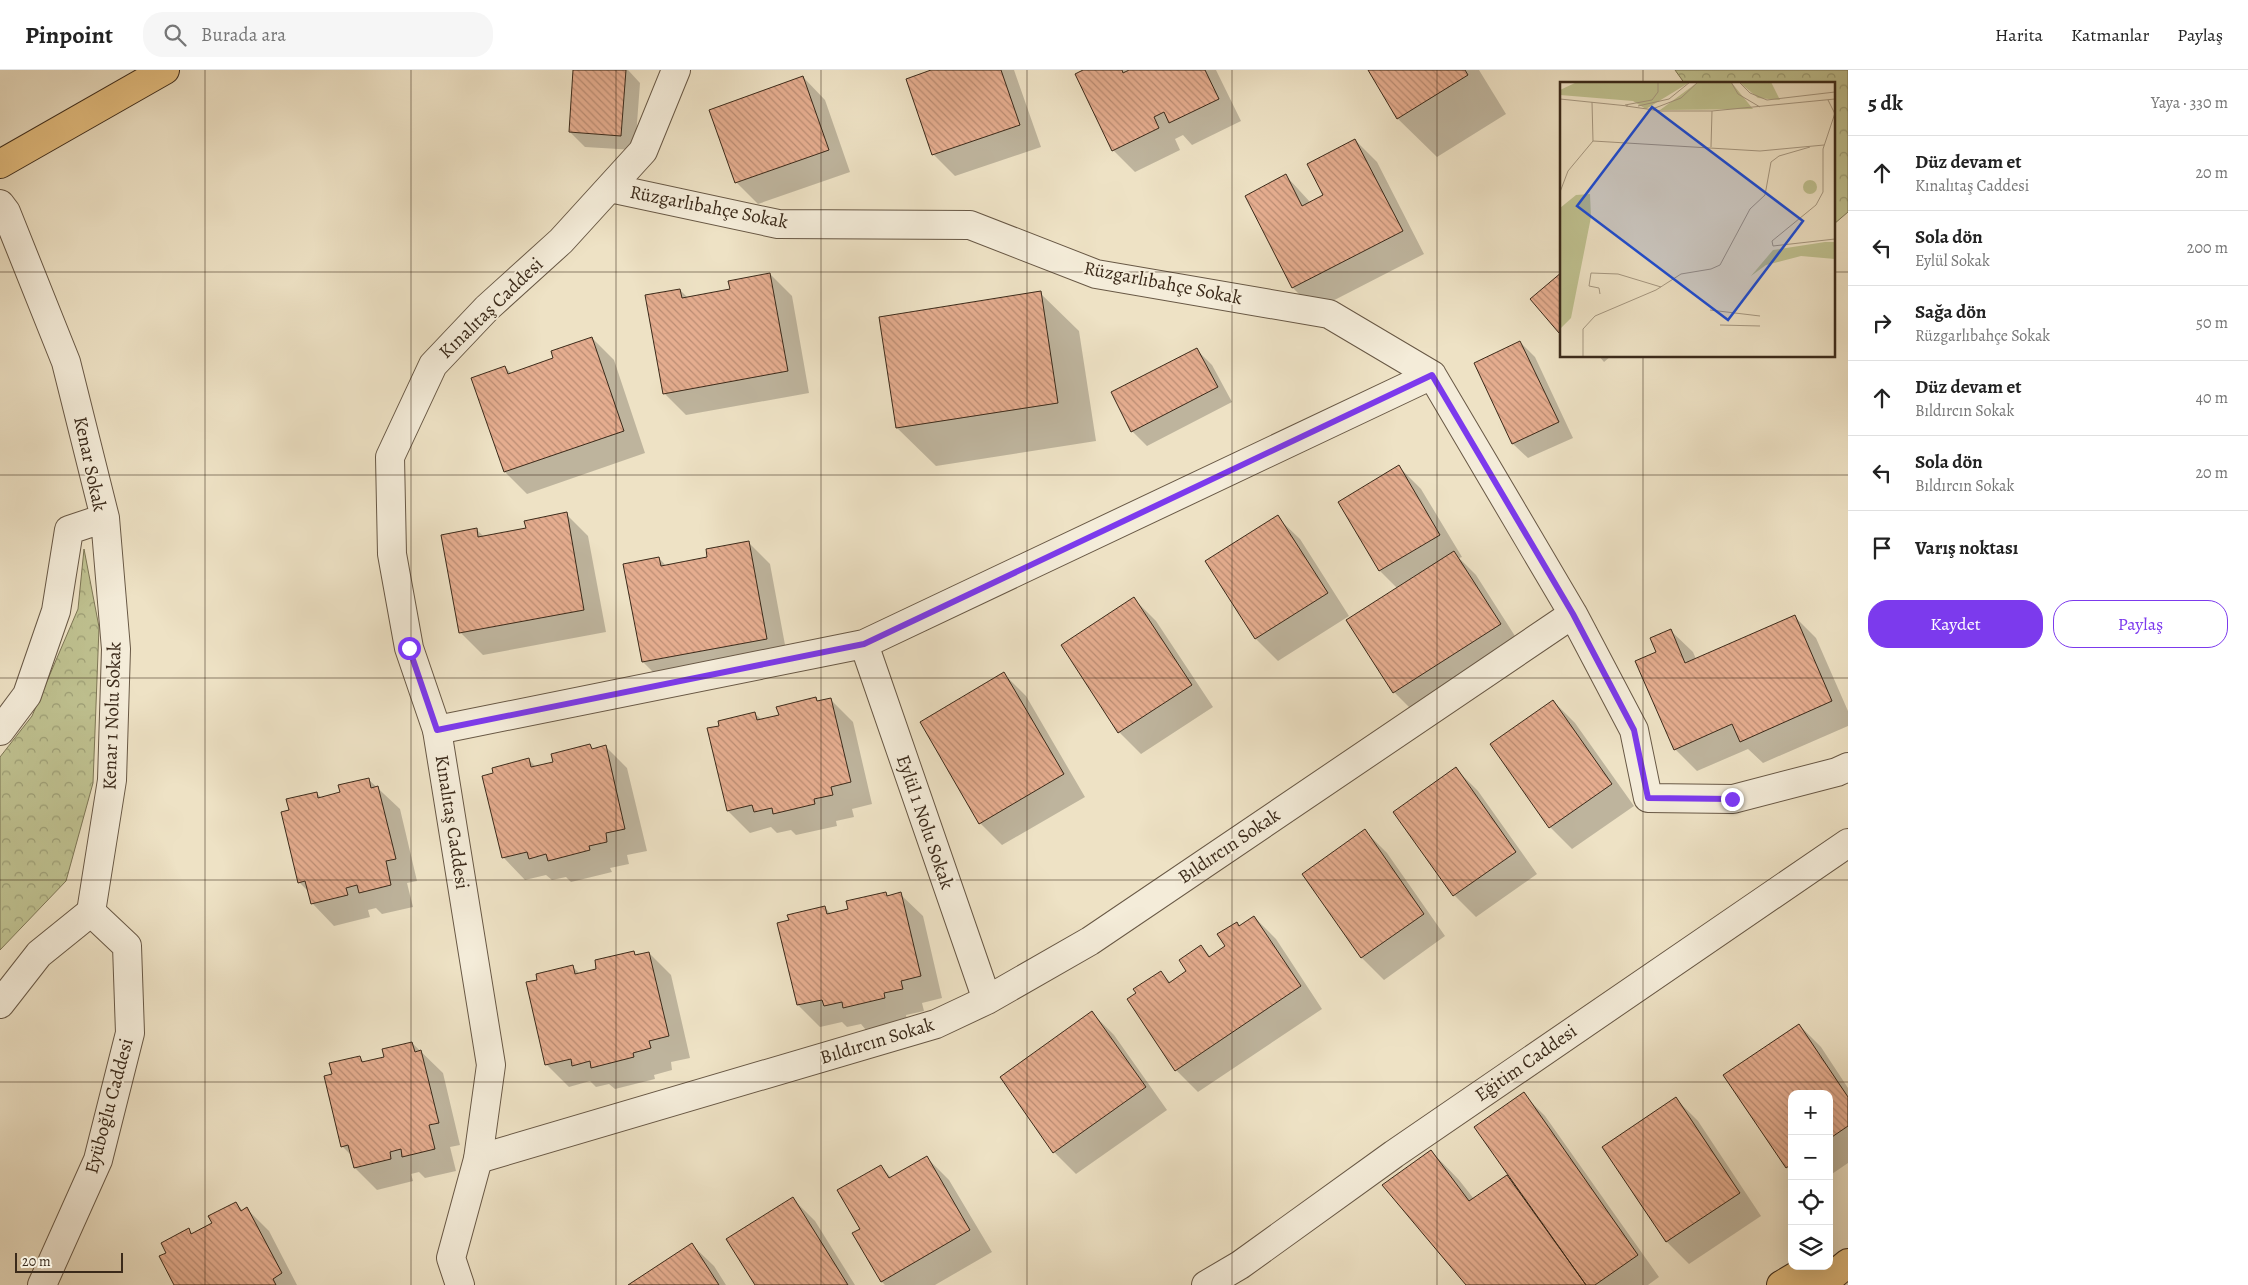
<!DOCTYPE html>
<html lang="tr">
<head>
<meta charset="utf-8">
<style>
	body { margin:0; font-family:Alegreya,serif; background:#f6f6f6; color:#222 }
	.controls { position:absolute; right:15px; bottom:15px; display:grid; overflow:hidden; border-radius:10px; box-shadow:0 5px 20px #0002 }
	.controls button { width:45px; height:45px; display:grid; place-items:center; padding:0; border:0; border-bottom:1px solid #e0e0e0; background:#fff; color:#222; font:25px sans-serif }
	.scale { position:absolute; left:15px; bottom:12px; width:108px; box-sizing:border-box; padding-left:5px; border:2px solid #3b2a1a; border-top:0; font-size:14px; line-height:18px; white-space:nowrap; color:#3b2a1a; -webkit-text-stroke:4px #f4ecd9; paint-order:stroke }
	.stop { position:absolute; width:15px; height:15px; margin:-11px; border:4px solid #7c3aed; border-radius:50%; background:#fff }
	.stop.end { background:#7c3aed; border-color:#fff; box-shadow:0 1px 5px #0008 }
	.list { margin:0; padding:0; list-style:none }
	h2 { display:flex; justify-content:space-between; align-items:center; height:65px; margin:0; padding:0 20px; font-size:21px }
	h2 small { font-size:16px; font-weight:400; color:#767676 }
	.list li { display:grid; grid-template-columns:32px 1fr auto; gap:15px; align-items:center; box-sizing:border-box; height:75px; padding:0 20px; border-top:1px solid #e0e0e0 }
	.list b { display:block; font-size:19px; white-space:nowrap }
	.list p { margin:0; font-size:16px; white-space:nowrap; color:#767676 }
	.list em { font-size:16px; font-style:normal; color:#767676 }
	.actions { display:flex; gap:10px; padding:15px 20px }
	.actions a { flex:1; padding:11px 0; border:1px solid #7c3aed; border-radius:20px; text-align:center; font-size:18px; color:#7c3aed }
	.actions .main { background:#7c3aed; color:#fff }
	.icon { flex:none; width:28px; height:28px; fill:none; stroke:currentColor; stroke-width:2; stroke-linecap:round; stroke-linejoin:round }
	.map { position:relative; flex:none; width:1848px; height:1215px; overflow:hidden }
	header { display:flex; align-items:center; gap:30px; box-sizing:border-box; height:70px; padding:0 25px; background:#fff; border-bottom:1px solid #e0e0e0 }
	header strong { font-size:24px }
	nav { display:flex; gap:28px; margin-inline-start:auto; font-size:18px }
	.search { width:350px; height:45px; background:#f6f6f6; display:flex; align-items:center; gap:12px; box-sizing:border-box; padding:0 18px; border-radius:20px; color:#767676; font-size:19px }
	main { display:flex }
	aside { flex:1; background:#fff }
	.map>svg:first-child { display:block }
	.forest { fill:url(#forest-crowns); stroke:#7d7655 }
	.shadow { fill:#0003 }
	.building { fill:url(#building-back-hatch); stroke:#3b2a1a }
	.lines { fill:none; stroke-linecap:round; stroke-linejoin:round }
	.minor-casing { stroke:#685845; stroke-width:30 }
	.tertiary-casing { stroke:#685845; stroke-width:30 }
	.primary-casing { stroke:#3b2a1a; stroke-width:30 }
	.minor { stroke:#f4ecd9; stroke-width:28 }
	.tertiary { stroke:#f4ecd9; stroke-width:28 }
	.primary { stroke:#e7c182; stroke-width:28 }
	.route { stroke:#7c3aed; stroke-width:6 }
	.grid { fill:none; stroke:#3b2a1a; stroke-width:1; stroke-opacity:0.55 }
	.labels { text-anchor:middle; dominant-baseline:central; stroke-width:4; stroke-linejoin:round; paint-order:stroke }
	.street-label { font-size:19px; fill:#3b2a1a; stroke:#f4ecd9 }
	.inset-road { fill:none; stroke:#a69881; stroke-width:1 }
	.view { fill:#1d4ed8; fill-opacity:0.15; stroke:#1d4ed8; stroke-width:2.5 }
	.inset-edge { fill:none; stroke:#3b2a1a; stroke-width:2.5 }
</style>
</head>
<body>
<header>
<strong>Pinpoint</strong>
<div class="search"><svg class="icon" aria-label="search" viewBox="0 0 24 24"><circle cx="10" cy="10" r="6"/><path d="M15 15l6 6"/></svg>Burada ara</div>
<nav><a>Harita</a><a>Katmanlar</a><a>Paylaş</a></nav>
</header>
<main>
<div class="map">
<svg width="1848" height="1215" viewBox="0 0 1848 1215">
	<defs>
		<pattern id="forest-crowns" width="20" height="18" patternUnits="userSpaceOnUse" patternTransform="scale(1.25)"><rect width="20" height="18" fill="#bfc190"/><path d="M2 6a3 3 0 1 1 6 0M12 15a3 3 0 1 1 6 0" fill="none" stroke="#9c9d75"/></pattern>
		<pattern id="building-back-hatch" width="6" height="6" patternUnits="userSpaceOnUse" patternTransform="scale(1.25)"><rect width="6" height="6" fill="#e5ad8f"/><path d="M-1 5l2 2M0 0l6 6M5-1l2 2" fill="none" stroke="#bb8d74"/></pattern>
	</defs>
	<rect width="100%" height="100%" fill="#eee2c5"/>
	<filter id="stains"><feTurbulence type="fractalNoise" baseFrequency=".004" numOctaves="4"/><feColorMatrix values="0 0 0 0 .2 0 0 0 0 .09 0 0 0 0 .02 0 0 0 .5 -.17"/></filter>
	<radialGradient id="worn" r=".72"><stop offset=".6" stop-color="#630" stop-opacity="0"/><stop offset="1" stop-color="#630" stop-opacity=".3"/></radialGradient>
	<path class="forest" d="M 1675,0 L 1848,0 L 1848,142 L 1834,154 L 1834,14 L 1685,14 Z
		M 84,479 L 99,557 L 93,713 L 66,811 L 0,880 L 0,687 L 32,646 L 78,539 Z"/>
	<path class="shadow" d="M 575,0 L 628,0 L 640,13 L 635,80 L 585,77 L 570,62 Z
		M 935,0 L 1014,0 L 1041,77 L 955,106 L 933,84 Z
		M 1086,0 L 1216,0 L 1241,51 L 1192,75 L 1183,65 L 1175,69 L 1180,80 L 1135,102 L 1113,80 Z
		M 1369,0 L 1479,0 L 1506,44 L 1437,87 L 1398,49 Z
		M 803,7 L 825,30 L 850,102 L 758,134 L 736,112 Z
		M 1355,70 L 1377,92 L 1424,184 L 1315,240 L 1293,218 L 1246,127 L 1286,106 L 1311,133 L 1325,126 Z
		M 770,204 L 792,226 L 809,323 L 686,345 L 664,323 L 680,220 L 688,228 L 731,220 Z
		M 1040,223 L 1079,261 L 1096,371 L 936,396 L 897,358 Z
		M 592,268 L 614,290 L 645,383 L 527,424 L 505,402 L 473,308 L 505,297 L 512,304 L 555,289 Z
		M 1520,272 L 1535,287 L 1573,368 L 1528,388 L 1513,374 Z
		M 1197,280 L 1212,295 L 1232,332 L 1147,376 L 1132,361 Z
		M 1599,286 L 1611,286 L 1604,292 Z
		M 1399,397 L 1421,419 L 1462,487 L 1459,488 L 1476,505 L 1522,577 L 1416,644 L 1394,622 L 1398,519 L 1380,501 L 1340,433 Z
		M 566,444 L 588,466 L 606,562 L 483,585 L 461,563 L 443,466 L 476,459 L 484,467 L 527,459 Z
		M 1277,447 L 1300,469 L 1349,546 L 1278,591 L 1256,569 L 1207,491 Z
		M 748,472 L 770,494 L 788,591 L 665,614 L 643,592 L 659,488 L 666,496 L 709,488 Z
		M 1134,529 L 1156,551 L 1213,637 L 1141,684 L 1119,662 Z
		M 1794,546 L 1816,568 L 1848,641 L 1848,656 L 1763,693 L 1748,679 L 1697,701 L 1675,679 L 1658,583 L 1670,560 L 1693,582 L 1696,589 Z
		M 1004,604 L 1026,626 L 1085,727 L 1002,775 L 980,753 Z
		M 815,629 L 819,632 L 830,629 L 853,652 L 872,734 L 852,739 L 854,747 L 836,751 L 837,756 L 796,765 L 791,760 L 777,763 L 771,757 L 750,763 L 728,741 L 720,657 L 754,643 L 762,650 L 780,646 Z
		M 1553,631 L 1575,653 L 1634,736 L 1572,779 L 1550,757 Z
		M 590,676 L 594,679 L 605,676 L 627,698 L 647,781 L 627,785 L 629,794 L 610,798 L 612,802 L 571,812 L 566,807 L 552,810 L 546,805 L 525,810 L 503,787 L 529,690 L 536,697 L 554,693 Z
		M 1456,699 L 1478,721 L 1537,804 L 1476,847 L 1454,825 Z
		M 368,709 L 400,739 L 417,811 L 407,813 L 413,837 L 382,844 L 376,838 L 368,840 L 370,847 L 334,856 L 312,833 L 309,822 L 299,812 L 290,741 L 316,723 L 322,728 L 342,723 Z
		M 1365,761 L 1387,783 L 1445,866 L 1384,910 L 1362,888 L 1304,804 Z
		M 885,823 L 889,827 L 900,824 L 923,846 L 942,928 L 922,933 L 924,941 L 906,945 L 907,950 L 866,960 L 861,954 L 847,957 L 842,952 L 820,957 L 798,935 L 779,854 L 824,837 L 832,845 L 850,840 Z
		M 1254,847 L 1276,869 L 1322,939 L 1198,1022 L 1176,1000 L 1161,903 L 1171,913 L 1188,902 L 1201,877 L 1211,887 L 1226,877 L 1236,853 L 1240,857 Z
		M 633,882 L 637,886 L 649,883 L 671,905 L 690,988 L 671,992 L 672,1000 L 654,1005 L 655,1009 L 615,1019 L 609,1014 L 596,1017 L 590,1011 L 569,1017 L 547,995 L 538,911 L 573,897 L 580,904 L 598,900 Z
		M 1092,943 L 1114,965 L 1167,1040 L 1076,1104 L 1054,1082 L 1001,1007 Z
		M 1799,955 L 1821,977 L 1848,1018 L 1848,1093 L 1829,1106 L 1829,1024 L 1792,1024 L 1792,1102 L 1725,1006 Z
		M 412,973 L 443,1003 L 460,1075 L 450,1077 L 456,1101 L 425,1108 L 419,1102 L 411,1104 L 413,1111 L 377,1120 L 355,1098 L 352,1086 L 342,1076 L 333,1005 L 359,987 L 365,993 L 385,988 Z
		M 1523,1024 L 1545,1046 L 1659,1207 L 1648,1215 L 1468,1215 L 1431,1081 L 1459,1110 L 1474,1129 L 1507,1106 L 1511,1110 Z
		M 1676,1029 L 1698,1051 L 1761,1146 L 1689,1194 L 1667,1172 L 1604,1077 Z
		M 927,1088 L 949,1110 L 992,1182 L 935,1215 L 885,1215 L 882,1212 L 861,1159 L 880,1096 L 892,1108 Z
		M 793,1129 L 815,1151 L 855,1215 L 756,1215 Z
		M 236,1133 L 243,1141 L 247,1139 L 269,1161 L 297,1215 L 176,1215 L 168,1183 L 188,1160 L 193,1164 L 213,1153 Z
		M 691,1174 L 714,1196 L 726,1215 L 630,1215 Z"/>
	<path class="building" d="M 573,0 L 626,0 L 621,66 L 569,62 Z
		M 931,0 L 1001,0 L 1020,55 L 932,85 L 906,9 Z
		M 1083,0 L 1122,0 L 1123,3 L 1129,0 L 1205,0 L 1219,29 L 1169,53 L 1164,42 L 1154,47 L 1159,58 L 1112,81 L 1075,4 Z
		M 1368,0 L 1465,0 L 1468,5 L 1397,49 Z
		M 803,6 L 829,80 L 735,113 L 709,40 Z
		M 1355,69 L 1403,161 L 1292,218 L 1245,126 L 1286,104 L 1302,136 L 1323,125 L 1307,94 Z
		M 1562,202 L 1562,260 L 1559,263 L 1530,229 Z
		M 770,203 L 788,301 L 663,324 L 645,225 L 680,219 L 682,228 L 730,219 L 728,211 Z
		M 1041,221 L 1058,333 L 896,358 L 879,247 Z
		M 592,267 L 624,361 L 504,402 L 471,308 L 505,296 L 508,304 L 553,288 L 551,281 Z
		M 1520,271 L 1559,352 L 1512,374 L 1474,293 Z
		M 1197,278 L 1218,317 L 1131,362 L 1111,322 Z
		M 1399,395 L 1440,465 L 1379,501 L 1338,432 Z
		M 567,442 L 584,540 L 459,563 L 441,465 L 477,458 L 478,467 L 526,458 L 524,451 Z
		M 1278,445 L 1328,523 L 1255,569 L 1205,491 Z
		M 749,471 L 767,569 L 642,592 L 623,494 L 659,487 L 661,496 L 707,487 L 706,479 Z
		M 1454,481 L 1501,554 L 1393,623 L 1346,550 Z
		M 1134,527 L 1192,615 L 1118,663 L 1061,575 Z
		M 1795,545 L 1832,631 L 1740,672 L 1732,654 L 1674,680 L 1635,591 L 1656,582 L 1650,568 L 1671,559 L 1685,593 Z
		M 1004,602 L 1064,704 L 979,754 L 920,652 Z
		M 816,627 L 817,631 L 831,628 L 851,712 L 831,717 L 833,725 L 814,729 L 815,734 L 773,744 L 772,738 L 754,742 L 752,735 L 727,741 L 707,658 L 719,656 L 718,651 L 755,642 L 757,650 L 779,645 L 776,637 Z
		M 1553,630 L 1612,714 L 1549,758 L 1490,674 Z
		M 590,674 L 592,679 L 606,675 L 625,759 L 606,763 L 607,772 L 589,776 L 590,780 L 548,791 L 546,784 L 529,789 L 527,782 L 502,788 L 482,706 L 493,703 L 492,698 L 529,688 L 531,697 L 553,692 L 551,684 Z
		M 1456,697 L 1516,782 L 1453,826 L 1393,742 Z
		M 369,708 L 371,718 L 378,716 L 396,789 L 386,791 L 391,815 L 359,823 L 357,815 L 346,818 L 348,825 L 311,834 L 305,811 L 298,813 L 281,742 L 289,740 L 286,729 L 317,722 L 318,728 L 340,722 L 338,715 Z
		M 1365,759 L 1424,844 L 1361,888 L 1302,804 Z
		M 886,822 L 887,826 L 901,822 L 921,906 L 901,911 L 903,919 L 884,923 L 885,928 L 843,938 L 842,932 L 824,936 L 822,930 L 797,935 L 777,853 L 789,850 L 787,845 L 825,836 L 827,844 L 848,839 L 846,831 Z
		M 1254,846 L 1301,916 L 1175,1001 L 1127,929 L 1136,923 L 1133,919 L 1161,901 L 1169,913 L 1186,901 L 1179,890 L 1201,875 L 1209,887 L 1225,876 L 1217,864 L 1237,852 L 1239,856 Z
		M 634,881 L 635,885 L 649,882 L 669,966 L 649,971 L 651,978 L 633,983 L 634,987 L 591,998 L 590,991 L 572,996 L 571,989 L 545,995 L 526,912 L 537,910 L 536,904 L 573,895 L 575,904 L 596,899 L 595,890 Z
		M 1092,941 L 1146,1017 L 1053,1083 L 1000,1007 Z
		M 1799,954 L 1848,1027 L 1848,1056 L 1829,1069 L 1829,1024 L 1792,1024 L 1792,1094 L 1786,1098 L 1723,1005 Z
		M 412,972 L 415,982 L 421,980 L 439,1053 L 429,1055 L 435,1079 L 402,1087 L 401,1079 L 390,1082 L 391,1089 L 354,1098 L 348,1075 L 341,1077 L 324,1006 L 332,1004 L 329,993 L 360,986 L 362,992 L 384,987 L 382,979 Z
		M 1524,1022 L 1638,1185 L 1595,1215 L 1586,1215 L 1474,1057 Z
		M 1676,1027 L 1740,1123 L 1666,1172 L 1602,1077 Z
		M 1431,1080 L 1469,1131 L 1507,1105 L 1586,1215 L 1466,1215 L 1382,1115 Z
		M 927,1086 L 970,1160 L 881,1212 L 852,1163 L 860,1159 L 837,1120 L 881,1095 L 889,1108 Z
		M 793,1127 L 848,1215 L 755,1215 L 726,1169 Z
		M 236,1132 L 241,1141 L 247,1137 L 282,1203 L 273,1209 L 276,1215 L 174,1215 L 159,1186 L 166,1183 L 161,1173 L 189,1158 L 191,1164 L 212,1153 L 208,1146 Z
		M 692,1173 L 719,1215 L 628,1215 Z"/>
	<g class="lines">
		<g class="minor-casing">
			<path id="minor" d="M 610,118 L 778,154 L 970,155 L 1096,204 L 1329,244 L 1432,305 L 1573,544
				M 0,134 L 6,142 L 66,292 L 105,448 L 116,579 L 112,710 L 91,842
				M 864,574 L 987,930
				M 437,660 L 864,574 L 1432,305
				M 0,661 L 27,625 L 56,541 L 69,460 L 105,448
				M 478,1089 L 936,954 L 987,930 L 1090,871 L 1573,544 L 1634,660 L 1648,728 L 1733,729 L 1837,702 L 1848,697"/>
		</g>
		<g class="tertiary-casing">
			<path id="tertiary" d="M 0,934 L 39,884 L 91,842 L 127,876 L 130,963 L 98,1090 L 42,1215
				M 460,1215 L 451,1188 L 478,1089 L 491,995 L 437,660 L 409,578 L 392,484 L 390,387 L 433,295 L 487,238 L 561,171 L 643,81 L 676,0
				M 1206,1215 L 1240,1195 L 1394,1084 L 1848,773"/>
		</g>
		<g class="primary-casing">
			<path id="primary" d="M 0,94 L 165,0
				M 1781,1215 L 1813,1196
				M 1821,1215 L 1848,1193"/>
		</g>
		<use href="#minor" class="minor"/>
		<use href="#tertiary" class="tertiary"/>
		<use href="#primary" class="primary"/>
	</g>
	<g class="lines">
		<path class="route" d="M 409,578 L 437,660 L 864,574 L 1432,305 L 1573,544 L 1634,660 L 1648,728 L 1732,729"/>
	</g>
	<path class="grid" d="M 205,0 L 205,1215M 411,0 L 411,1215M 616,0 L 616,1215M 821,0 L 821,1215M 1027,0 L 1027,1215M 1232,0 L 1232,1215M 1437,0 L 1437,1215M 1643,0 L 1643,14M 0,202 L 1562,202M 1834,202 L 1848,202M 1643,286 L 1643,1215M 0,405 L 1848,405M 0,608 L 1848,608M 0,810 L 1848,810M 0,1012 L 1848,1012"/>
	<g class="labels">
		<g class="street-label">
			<text transform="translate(709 137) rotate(11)">Rüzgarlıbahçe Sokak</text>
			<text transform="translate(1163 213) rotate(11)">Rüzgarlıbahçe Sokak</text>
			<text transform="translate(491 238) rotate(-44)">Kınalıtaş Caddesi</text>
			<text transform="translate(90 394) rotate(78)">Kenar Sokak</text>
			<text transform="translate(112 646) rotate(-88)">Kenar 1 Nolu Sokak</text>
			<text transform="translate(452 752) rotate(81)">Kınalıtaş Caddesi</text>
			<text transform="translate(925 752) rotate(71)">Eylül 1 Nolu Sokak</text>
			<text transform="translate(1229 776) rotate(-34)">Bıldırcın Sokak</text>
			<text transform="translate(877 971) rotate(-17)">Bıldırcın Sokak</text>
			<text transform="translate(1526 993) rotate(-35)">Eğitim Caddesi</text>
			<text transform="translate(109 1036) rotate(-75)">Eyüboğlu Caddesi</text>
		</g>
	</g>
	<g transform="translate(1560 12)">
		<rect width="275" height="275" fill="#eee2c5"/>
		<path d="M 17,0 L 130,0 L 86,27 L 73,19 L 0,13 L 0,8 ZM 138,0 L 171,0 L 193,27 L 100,28 ZM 179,0 L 211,0 L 220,18 L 198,16 Z" fill="#bfc190"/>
		<path d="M 30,112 L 31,135 L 11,236 L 0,247 L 0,126 L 16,113 ZM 265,160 L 275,160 L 275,177 L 241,174 L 206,183 L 191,194 L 213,168 Z" fill="#bfc190"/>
		<path d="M243 105a7 7 0 1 1 14 0a7 7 0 1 1-14 0Z" fill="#bfc190"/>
		<path class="inset-road" d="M 171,0 L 178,12 L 200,25M 179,0 L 190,11 L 207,18 L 275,10M 0,17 L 68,24M 268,18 L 275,32M 65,23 L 92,18 L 98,10 L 98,0M 66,24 L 101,29 L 152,29 L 275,17M 78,24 L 109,17 L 130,0M 95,26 L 121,16 L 138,0M 275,31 L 263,67 L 263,110 L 256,123 L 212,159 L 213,164 L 275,157M 33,59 L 200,69 L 264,63M 151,65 L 152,29M 0,110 L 8,89 L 33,59 L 32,20M 40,212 L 39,206 L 29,204 L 31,191 L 58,192 L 101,205M 150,228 L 200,234M 160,243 L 200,244M 23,275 L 23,247 L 35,234 L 96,208 L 121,192 L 151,187 L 160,183 L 190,127 L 205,113 L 211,80 L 219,74 L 250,65"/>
		<path class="view" d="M 92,25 L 243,139 L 168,238 L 17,124 Z"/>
		<rect width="275" height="275" class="inset-edge"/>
	</g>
	<rect width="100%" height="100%" filter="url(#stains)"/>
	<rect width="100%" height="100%" fill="url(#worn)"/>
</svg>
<div class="controls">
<button>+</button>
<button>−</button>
<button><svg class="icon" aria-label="locate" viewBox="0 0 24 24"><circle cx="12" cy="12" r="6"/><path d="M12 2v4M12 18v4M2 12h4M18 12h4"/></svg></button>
<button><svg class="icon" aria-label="layers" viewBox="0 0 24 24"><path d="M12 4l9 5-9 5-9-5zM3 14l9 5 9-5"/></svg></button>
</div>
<div class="scale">20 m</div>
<div class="stop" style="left:409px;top:578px"></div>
<div class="stop end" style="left:1732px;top:729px"></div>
</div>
<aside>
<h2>5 dk<small>Yaya · 330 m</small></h2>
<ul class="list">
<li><svg class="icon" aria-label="ahead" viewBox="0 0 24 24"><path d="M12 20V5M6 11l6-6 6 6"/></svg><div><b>Düz devam et</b><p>Kınalıtaş Caddesi</p></div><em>20 m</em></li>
<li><svg class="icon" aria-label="left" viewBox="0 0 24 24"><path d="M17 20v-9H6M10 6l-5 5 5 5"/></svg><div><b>Sola dön</b><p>Eylül Sokak</p></div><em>200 m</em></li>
<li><svg class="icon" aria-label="right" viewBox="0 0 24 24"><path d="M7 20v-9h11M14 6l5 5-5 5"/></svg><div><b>Sağa dön</b><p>Rüzgarlıbahçe Sokak</p></div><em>50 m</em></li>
<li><svg class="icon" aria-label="ahead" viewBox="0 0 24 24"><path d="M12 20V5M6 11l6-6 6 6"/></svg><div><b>Düz devam et</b><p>Bıldırcın Sokak</p></div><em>40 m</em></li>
<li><svg class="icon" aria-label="left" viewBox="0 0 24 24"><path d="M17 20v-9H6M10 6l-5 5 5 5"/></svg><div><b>Sola dön</b><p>Bıldırcın Sokak</p></div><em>20 m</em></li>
<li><svg class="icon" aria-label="arrive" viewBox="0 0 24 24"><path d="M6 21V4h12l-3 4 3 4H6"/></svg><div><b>Varış noktası</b></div></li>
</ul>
<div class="actions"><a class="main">Kaydet</a><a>Paylaş</a></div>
</aside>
</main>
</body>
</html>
